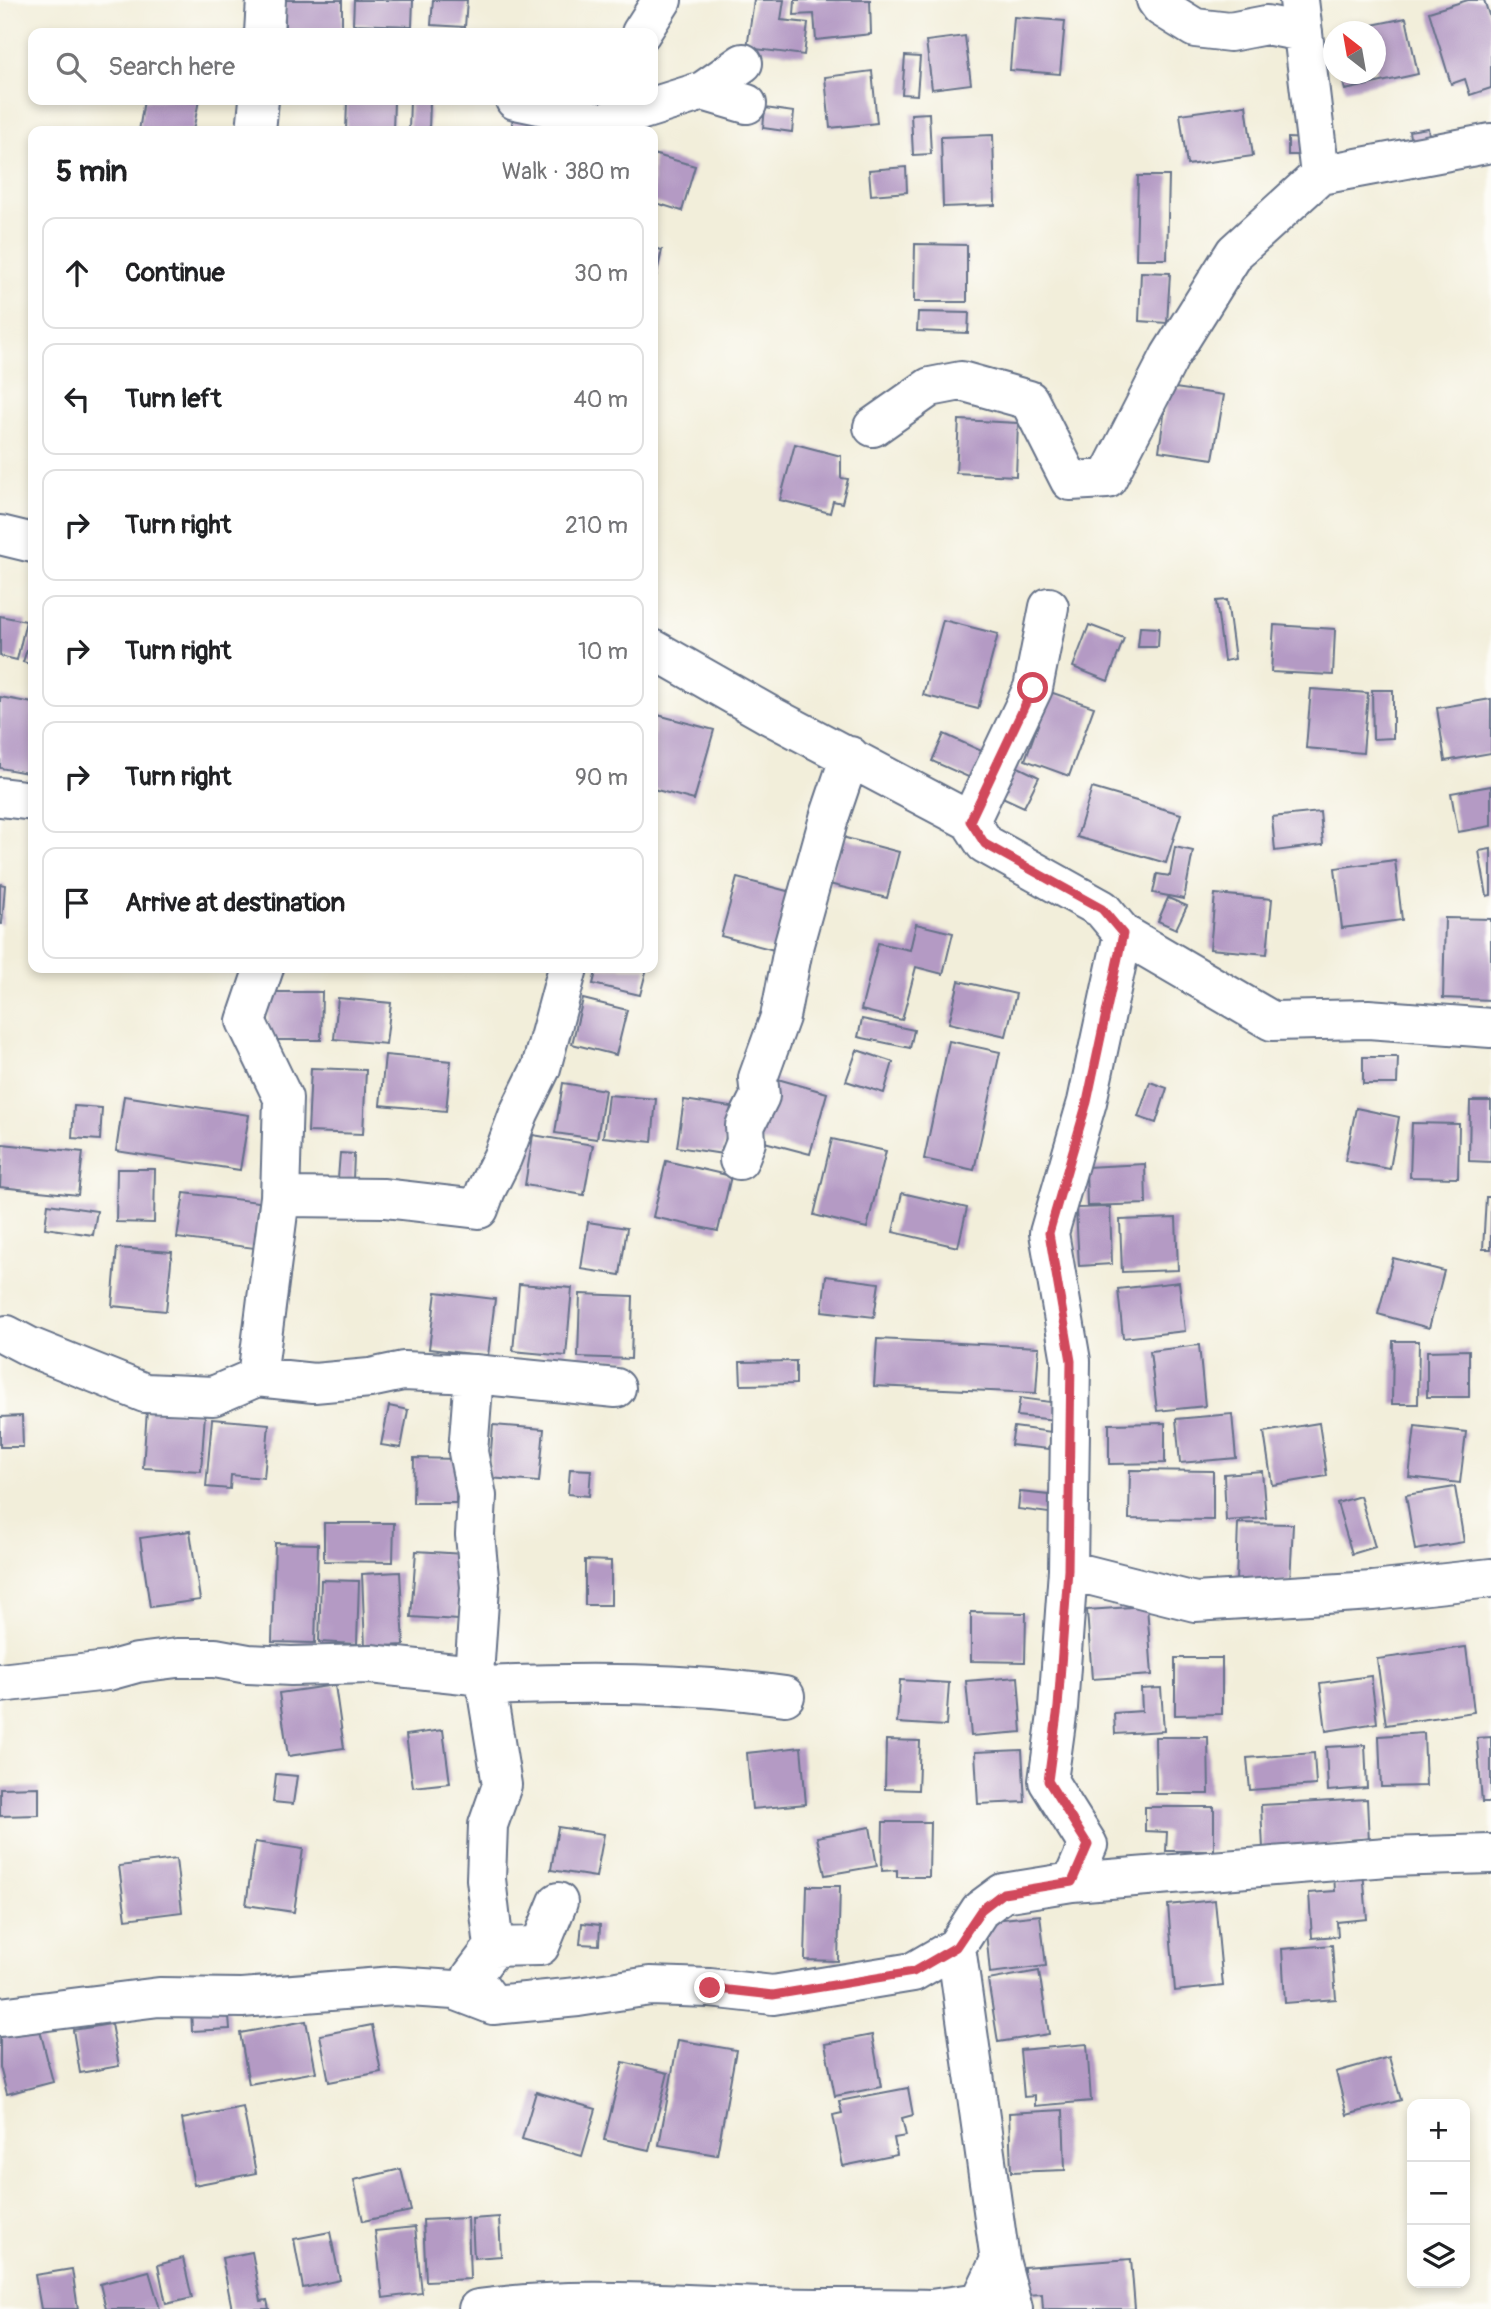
<!DOCTYPE html>
<html lang="en">
<head>
<meta charset="utf-8">
<style>
	body { margin:0; font-family:Pangolin,sans-serif; background:#f6f6f6; color:#202124 }
	.controls { position:absolute; right:21px; bottom:21px; display:grid; overflow:hidden; border-radius:14px; box-shadow:0 4px 10px #0003 }
	.controls button { width:63px; height:63px; display:grid; place-items:center; padding:0; border:0; border-bottom:2px solid #e0e0e0; background:#fff; color:#202124; font:35px sans-serif }
	.compass { position:absolute; left:1323px; top:21px; width:63px; height:63px; border-radius:50%; background:#fff; box-shadow:0 4px 10px #0003; rotate:329deg }
	.stop { position:absolute; width:21px; height:21px; margin:-16px; border:5px solid #d1495b; border-radius:50%; background:#fff }
	.stop.end { background:#d1495b; border-color:#fff; box-shadow:0 2px 7px #0008 }
	.list { margin:0; padding:0; list-style:none }
	h2 { display:flex; justify-content:space-between; align-items:center; height:91px; margin:0; padding:0 28px; font-size:30px }
	h2 small { font-size:23px; font-weight:400; color:#757577 }
	.list li { display:grid; grid-template-columns:46px 1fr auto; gap:21px; align-items:center; box-sizing:border-box; height:112px; margin:0 14px 14px; padding:0 14px; border:2px solid #e0e0e0; border-radius:14px }
	.list b { display:block; font-size:26px; white-space:nowrap }
	.list em { font-size:23px; font-style:normal; color:#757577 }
	.icon { flex:none; width:38px; height:38px; fill:none; stroke:currentColor; stroke-width:2; stroke-linecap:round; stroke-linejoin:round }
	.map { position:relative; flex:none; width:1491px; height:2309px; overflow:hidden }
	.search { position:absolute; background:#fff; box-shadow:0 4px 10px #0003; left:28px; top:28px; width:630px; height:77px; display:flex; align-items:center; gap:18px; box-sizing:border-box; padding:0 24px; border-radius:14px; color:#757577; font-size:26px }
	.panel { position:absolute; background:#fff; box-shadow:0 4px 10px #0003; left:28px; top:126px; width:630px; height:847px; border-radius:14px }
	.map>svg:first-child { display:block }
	.building { fill:#b49ac4 }
	.lines { fill:none; stroke-linecap:round; stroke-linejoin:round }
	.minor-casing { stroke:#667289; stroke-width:42 }
	.minor { stroke:#fff; stroke-width:38 }
	.route { stroke:#d1495b; stroke-width:9 }
</style>
</head>
<body>
<div class="map">
<svg width="1491" height="2309" viewBox="0 0 1491 2309">
	<rect width="100%" height="100%" fill="#fdfcf7"/>
	<filter id="ink" filterUnits="userSpaceOnUse"><feTurbulence type="fractalNoise" baseFrequency=".0143" numOctaves="2"/><feDisplacementMap in="SourceGraphic" scale="14" xChannelSelector="R" yChannelSelector="G"/><feConvolveMatrix kernelMatrix="1 2 1 2 8 2 1 2 1" color-interpolation-filters="sRGB"/></filter>
	<filter id="wash" filterUnits="userSpaceOnUse"><feTurbulence type="fractalNoise" baseFrequency=".00686" numOctaves="4" result="noise"/><feDisplacementMap in="SourceGraphic" scale="28" xChannelSelector="R" yChannelSelector="G"/><feGaussianBlur stdDeviation="1.57" result="paint"/><feColorMatrix in="noise" values="0 0 0 0 0 0 0 0 0 0 0 0 0 0 0 0 0 1.4 0 .05"/><feComposite in="paint" operator="in"/></filter>
	<g filter="url(#wash)">
		<rect width="100%" height="100%" fill="#f2eeda"/>
		<g id="blocks">
			<path class="building" d="M 285,0 L 342,0 L 342,33 L 285,33 Z
				M 354,0 L 413,0 L 412,26 L 353,24 Z
				M 433,0 L 467,0 L 465,27 L 431,25 Z
				M 754,0 L 784,0 L 781,20 L 808,23 L 804,55 L 747,48 Z
				M 795,0 L 870,0 L 871,34 L 816,40 L 814,14 L 794,15 Z
				M 1468,0 L 1484,0 L 1491,21 L 1491,88 L 1470,95 L 1465,79 L 1451,84 L 1429,12 Z
				M 1014,17 L 1065,21 L 1060,74 L 1010,70 Z
				M 1406,18 L 1418,74 L 1345,90 L 1341,74 L 1376,74 L 1376,32 L 1348,30 Z
				M 965,36 L 971,84 L 932,89 L 926,41 Z
				M 905,56 L 920,57 L 917,95 L 902,94 Z
				M 872,71 L 877,123 L 830,128 L 825,77 Z
				M 144,100 L 199,100 L 193,131 L 139,131 Z
				M 410,100 L 430,100 L 429,131 L 409,131 Z
				M 347,101 L 394,101 L 393,131 L 346,131 Z
				M 1246,105 L 1253,156 L 1187,165 L 1180,114 Z
				M 765,108 L 794,112 L 792,132 L 763,128 Z
				M 514,109 L 551,114 L 548,131 L 511,131 Z
				M 929,113 L 931,154 L 913,155 L 911,114 Z
				M 1428,128 L 1431,149 L 1412,151 L 1409,131 Z
				M 993,135 L 995,205 L 943,207 L 941,137 Z
				M 1288,138 L 1306,139 L 1306,155 L 1288,155 Z
				M 653,154 L 695,166 L 682,211 L 653,202 Z
				M 906,167 L 907,192 L 871,195 L 869,170 Z
				M 1138,176 L 1169,176 L 1167,259 L 1136,259 Z
				M 915,244 L 967,245 L 967,302 L 914,302 Z
				M 653,248 L 662,250 L 654,286 L 653,286 Z
				M 1141,272 L 1170,273 L 1167,323 L 1139,321 Z
				M 918,312 L 969,313 L 968,333 L 917,331 Z
				M 1168,387 L 1224,395 L 1213,459 L 1159,451 Z
				M 959,420 L 1018,423 L 1016,476 L 956,473 Z
				M 795,444 L 841,456 L 841,478 L 848,479 L 842,503 L 833,501 L 830,513 L 780,500 Z
				M 1227,600 L 1235,659 L 1224,661 L 1216,601 Z
				M 0,616 L 26,621 L 17,660 L 0,656 Z
				M 943,620 L 998,634 L 978,709 L 923,695 Z
				M 1089,625 L 1124,638 L 1108,681 L 1073,667 Z
				M 1274,625 L 1335,629 L 1333,675 L 1271,672 Z
				M 1140,627 L 1159,628 L 1158,647 L 1138,647 Z
				M 33,631 L 33,665 L 23,662 Z
				M 1311,689 L 1368,693 L 1363,753 L 1306,748 Z
				M 1372,690 L 1393,690 L 1393,738 L 1373,739 Z
				M 1050,692 L 1094,707 L 1069,776 L 1025,760 Z
				M 0,697 L 33,703 L 33,774 L 0,768 Z
				M 1491,699 L 1491,753 L 1445,761 L 1437,708 Z
				M 654,714 L 714,730 L 694,800 L 653,789 Z
				M 944,734 L 986,753 L 975,780 L 932,761 Z
				M 1014,765 L 1039,777 L 1024,807 L 1000,796 Z
				M 1491,786 L 1491,826 L 1458,832 L 1451,793 Z
				M 1092,788 L 1181,814 L 1166,863 L 1077,837 Z
				M 1320,812 L 1323,845 L 1275,851 L 1272,817 Z
				M 842,837 L 899,852 L 887,898 L 829,884 Z
				M 1175,847 L 1193,851 L 1184,899 L 1153,893 L 1157,874 L 1170,876 Z
				M 1491,849 L 1491,895 L 1487,896 L 1479,851 Z
				M 1395,860 L 1402,920 L 1342,928 L 1335,868 Z
				M 737,878 L 791,892 L 774,950 L 721,936 Z
				M 0,884 L 5,885 L 2,924 L 0,924 Z
				M 1215,894 L 1272,899 L 1267,954 L 1210,949 Z
				M 1168,898 L 1187,906 L 1176,929 L 1158,921 Z
				M 1445,918 L 1491,919 L 1491,1000 L 1443,998 Z
				M 916,924 L 953,933 L 943,974 L 916,967 L 902,1020 L 861,1010 L 878,943 L 910,950 Z
				M 597,968 L 647,968 L 640,995 L 593,984 Z
				M 959,981 L 1016,994 L 1006,1036 L 949,1023 Z
				M 268,992 L 322,992 L 321,1040 L 268,1040 Z
				M 338,998 L 391,1003 L 386,1044 L 334,1039 Z
				M 583,999 L 627,1010 L 616,1055 L 572,1044 Z
				M 862,1019 L 914,1030 L 910,1048 L 858,1037 Z
				M 949,1041 L 1000,1052 L 974,1170 L 924,1159 Z
				M 857,1050 L 893,1062 L 884,1093 L 846,1081 Z
				M 385,1055 L 451,1061 L 446,1111 L 380,1105 Z
				M 1363,1057 L 1398,1057 L 1397,1084 L 1363,1084 Z
				M 311,1068 L 366,1070 L 363,1134 L 308,1132 Z
				M 774,1078 L 827,1093 L 810,1154 L 757,1140 Z
				M 1150,1082 L 1167,1088 L 1156,1123 L 1138,1117 Z
				M 563,1083 L 605,1090 L 597,1139 L 555,1133 Z
				M 608,1095 L 656,1099 L 652,1142 L 603,1137 Z
				M 124,1096 L 249,1115 L 240,1170 L 116,1151 Z
				M 684,1100 L 731,1107 L 723,1154 L 677,1147 Z
				M 1470,1101 L 1491,1101 L 1491,1162 L 1469,1161 Z
				M 74,1106 L 102,1108 L 100,1140 L 72,1138 Z
				M 1356,1108 L 1399,1117 L 1390,1169 L 1345,1161 Z
				M 1412,1123 L 1459,1124 L 1458,1178 L 1410,1177 Z
				M 533,1135 L 593,1145 L 584,1195 L 525,1185 Z
				M 832,1139 L 886,1151 L 867,1228 L 814,1215 Z
				M 2,1144 L 83,1152 L 78,1195 L 0,1187 Z
				M 340,1153 L 354,1154 L 353,1180 L 338,1179 Z
				M 666,1161 L 731,1176 L 718,1231 L 653,1217 Z
				M 1145,1164 L 1146,1204 L 1087,1206 L 1086,1167 Z
				M 117,1169 L 155,1169 L 154,1223 L 116,1222 Z
				M 184,1193 L 259,1202 L 254,1248 L 177,1238 Z
				M 902,1193 L 967,1208 L 958,1247 L 893,1232 Z
				M 1486,1197 L 1491,1197 L 1491,1249 L 1483,1249 Z
				M 48,1204 L 97,1211 L 93,1235 L 45,1228 Z
				M 1110,1207 L 1112,1264 L 1079,1266 L 1076,1208 Z
				M 1176,1218 L 1178,1270 L 1122,1272 L 1120,1220 Z
				M 588,1222 L 627,1228 L 620,1275 L 581,1269 Z
				M 117,1248 L 172,1252 L 166,1311 L 112,1306 Z
				M 1393,1258 L 1444,1271 L 1429,1328 L 1378,1314 Z
				M 826,1276 L 879,1283 L 874,1317 L 822,1311 Z
				M 1179,1282 L 1185,1331 L 1123,1338 L 1118,1289 Z
				M 519,1284 L 572,1288 L 566,1356 L 513,1351 Z
				M 436,1292 L 495,1299 L 488,1356 L 429,1349 Z
				M 580,1294 L 633,1296 L 631,1359 L 578,1357 Z
				M 877,1339 L 1039,1347 L 1036,1393 L 874,1386 Z
				M 1393,1341 L 1419,1341 L 1418,1404 L 1392,1404 Z
				M 1199,1345 L 1205,1406 L 1157,1411 L 1150,1351 Z
				M 1469,1350 L 1469,1397 L 1427,1397 L 1427,1351 Z
				M 796,1361 L 796,1384 L 741,1385 L 740,1362 Z
				M 1020,1398 L 1058,1403 L 1056,1420 L 1017,1416 Z
				M 389,1406 L 408,1410 L 401,1448 L 381,1445 Z
				M 147,1410 L 205,1414 L 201,1471 L 143,1468 Z
				M 1232,1414 L 1236,1458 L 1180,1463 L 1176,1419 Z
				M 22,1416 L 23,1447 L 0,1447 L 0,1417 Z
				M 212,1419 L 269,1424 L 264,1478 L 231,1475 L 230,1489 L 206,1487 Z
				M 1165,1423 L 1165,1463 L 1109,1464 L 1109,1424 Z
				M 1319,1423 L 1327,1476 L 1272,1485 L 1264,1432 Z
				M 493,1425 L 544,1429 L 539,1482 L 489,1478 Z
				M 1415,1426 L 1466,1432 L 1460,1483 L 1409,1477 Z
				M 1014,1427 L 1052,1432 L 1049,1449 L 1011,1445 Z
				M 414,1458 L 457,1459 L 456,1503 L 413,1503 Z
				M 570,1469 L 591,1470 L 589,1496 L 568,1494 Z
				M 1130,1470 L 1213,1471 L 1213,1520 L 1129,1519 Z
				M 1262,1471 L 1266,1518 L 1226,1521 L 1224,1474 Z
				M 1455,1487 L 1464,1542 L 1415,1550 L 1406,1495 Z
				M 1020,1492 L 1058,1496 L 1056,1514 L 1018,1509 Z
				M 1360,1496 L 1375,1547 L 1352,1554 L 1337,1503 Z
				M 324,1523 L 394,1523 L 393,1562 L 324,1561 Z
				M 1238,1523 L 1293,1524 L 1290,1582 L 1236,1581 Z
				M 190,1531 L 200,1600 L 150,1607 L 140,1538 Z
				M 275,1543 L 318,1544 L 315,1643 L 272,1642 Z
				M 416,1551 L 463,1554 L 458,1620 L 411,1617 Z
				M 585,1560 L 611,1561 L 611,1605 L 585,1605 Z
				M 400,1572 L 404,1645 L 365,1647 L 362,1574 Z
				M 321,1580 L 359,1581 L 357,1644 L 319,1642 Z
				M 1147,1606 L 1152,1675 L 1092,1679 L 1087,1610 Z
				M 971,1612 L 1026,1613 L 1025,1662 L 971,1661 Z
				M 1466,1647 L 1474,1712 L 1386,1725 L 1377,1659 Z
				M 1175,1658 L 1222,1658 L 1222,1714 L 1175,1715 Z
				M 1371,1676 L 1377,1723 L 1326,1731 L 1320,1683 Z
				M 1018,1677 L 1022,1732 L 971,1736 L 966,1681 Z
				M 900,1680 L 949,1683 L 946,1726 L 897,1723 Z
				M 335,1685 L 344,1748 L 288,1756 L 279,1693 Z
				M 1161,1688 L 1164,1731 L 1115,1734 L 1114,1713 L 1142,1711 L 1141,1689 Z
				M 443,1730 L 450,1783 L 413,1787 L 406,1735 Z
				M 1424,1733 L 1426,1786 L 1381,1787 L 1379,1736 Z
				M 1155,1737 L 1208,1737 L 1209,1794 L 1156,1794 Z
				M 1491,1737 L 1491,1802 L 1482,1802 L 1477,1738 Z
				M 886,1740 L 920,1741 L 918,1790 L 885,1789 Z
				M 1365,1745 L 1367,1788 L 1328,1791 L 1326,1747 Z
				M 801,1747 L 806,1804 L 752,1809 L 747,1753 Z
				M 1022,1750 L 1025,1802 L 978,1804 L 975,1752 Z
				M 1314,1753 L 1316,1785 L 1250,1790 L 1247,1758 Z
				M 276,1774 L 297,1776 L 293,1804 L 273,1802 Z
				M 39,1787 L 39,1815 L 0,1816 L 0,1788 Z
				M 1367,1799 L 1369,1843 L 1263,1849 L 1261,1805 Z
				M 1145,1807 L 1214,1807 L 1214,1851 L 1166,1851 L 1167,1832 L 1145,1831 Z
				M 883,1822 L 930,1822 L 929,1877 L 897,1877 L 897,1870 L 882,1871 Z
				M 558,1827 L 604,1834 L 596,1877 L 551,1870 Z
				M 870,1827 L 877,1866 L 825,1875 L 817,1837 Z
				M 255,1842 L 303,1849 L 294,1912 L 246,1905 Z
				M 176,1859 L 182,1912 L 126,1919 L 119,1866 Z
				M 1363,1871 L 1367,1919 L 1337,1922 L 1338,1936 L 1312,1938 L 1309,1893 L 1335,1891 L 1334,1873 Z
				M 807,1886 L 840,1886 L 838,1961 L 805,1960 Z
				M 1215,1900 L 1223,1986 L 1175,1991 L 1168,1905 Z
				M 1040,1915 L 1046,1966 L 990,1973 L 985,1921 Z
				M 582,1923 L 600,1925 L 599,1945 L 580,1944 Z
				M 1332,1945 L 1336,1999 L 1285,2003 L 1282,1949 Z
				M 1039,1971 L 1049,2034 L 998,2042 L 988,1980 Z
				M 228,2004 L 230,2029 L 192,2031 L 191,2006 Z
				M 306,2021 L 316,2072 L 249,2084 L 240,2033 Z
				M 111,2024 L 119,2066 L 80,2073 L 73,2030 Z
				M 372,2025 L 381,2072 L 329,2082 L 320,2035 Z
				M 39,2026 L 53,2082 L 7,2094 L 0,2067 L 0,2036 Z
				M 872,2035 L 881,2087 L 835,2096 L 825,2044 Z
				M 678,2040 L 736,2050 L 717,2155 L 659,2145 Z
				M 1087,2044 L 1091,2101 L 1035,2106 L 1035,2096 L 1024,2097 L 1020,2050 Z
				M 1389,2057 L 1401,2100 L 1347,2115 L 1336,2072 Z
				M 623,2062 L 668,2073 L 649,2150 L 604,2140 Z
				M 908,2088 L 913,2115 L 902,2118 L 906,2136 L 894,2138 L 897,2155 L 843,2166 L 833,2115 L 842,2113 L 839,2101 Z
				M 536,2092 L 596,2109 L 582,2156 L 522,2139 Z
				M 243,2107 L 256,2173 L 194,2185 L 182,2119 Z
				M 1063,2110 L 1065,2170 L 1011,2172 L 1009,2113 Z
				M 401,2169 L 411,2211 L 363,2221 L 354,2180 Z
				M 499,2217 L 501,2256 L 474,2258 L 472,2219 Z
				M 468,2218 L 470,2279 L 426,2281 L 423,2220 Z
				M 415,2227 L 422,2293 L 383,2298 L 375,2231 Z
				M 330,2232 L 340,2280 L 303,2288 L 294,2239 Z
				M 252,2252 L 261,2301 L 267,2300 L 269,2309 L 232,2309 L 222,2258 Z
				M 183,2258 L 192,2298 L 166,2304 L 158,2265 Z
				M 1131,2259 L 1135,2309 L 1043,2309 L 1042,2294 L 1025,2295 L 1024,2267 Z
				M 72,2269 L 78,2309 L 41,2309 L 35,2275 Z
				M 149,2271 L 160,2309 L 106,2309 L 100,2284 Z"/>
		</g>
	</g>
	<g filter="url(#ink)">
		<use href="#blocks" fill-opacity="0" stroke="#667289" stroke-width="2"/>
		<g class="lines">
			<g class="minor-casing">
				<path id="minor" d="M 1156,0 L 1161,7 L 1195,28 L 1230,32 L 1266,25 L 1303,32
					M 1299,0 L 1320,175 L 1491,143
					M 264,33 L 266,0
					M 641,33 L 662,0
					M 703,91 L 747,104
					M 515,100 L 558,109 L 601,123 L 703,91 L 743,63
					M 256,131 L 259,100
					M 873,427 L 930,387 L 961,381 L 1029,400 L 1070,481 L 1107,479 L 1170,356 L 1235,252 L 1320,175
					M 0,535 L 33,543
					M 653,649 L 771,716 L 970,821 L 985,844 L 1102,909 L 1123,934 L 1272,1021 L 1368,1019 L 1491,1028
					M 0,797 L 33,801
					M 970,821 L 1033,688 L 1049,607
					M 264,968 L 246,1021 L 283,1098 L 280,1197
					M 739,1160 L 746,1142 L 745,1126 L 760,1096 L 758,1078 L 780,1017 L 794,944 L 829,818 L 850,756
					M 7,1335 L 30,1347 L 145,1393 L 213,1396 L 257,1377 L 314,1383 L 370,1378 L 403,1371 L 474,1374 L 616,1388
					M 257,1377 L 280,1197 L 384,1198 L 479,1209 L 486,1190 L 502,1158 L 519,1113 L 541,1068 L 568,968
					M 1068,1570 L 1195,1602 L 1373,1591 L 1491,1578
					M 0,1683 L 108,1671 L 137,1663 L 177,1658 L 215,1658 L 248,1664 L 291,1666 L 370,1664 L 474,1675 L 480,1587 L 475,1535 L 477,1496 L 468,1452 L 474,1374
					M 1072,1882 L 1088,1845 L 1048,1781 L 1058,1708 L 1068,1570 L 1071,1361 L 1049,1233 L 1087,1102 L 1123,934
					M 494,1947 L 486,1879 L 488,1825 L 502,1785 L 486,1686 C 586,1682 686,1682 785,1696
					M 493,2005 L 578,1997 L 650,1986 L 710,1988 L 773,1995 L 913,1972 L 956,1947 L 980,1910 L 1003,1893 L 1072,1882 L 1387,1857 L 1491,1854
					M 0,2017 L 159,1997 L 242,1998 L 394,1986 L 454,1990 L 493,2005 L 472,1976 L 494,1947 L 540,1946 L 558,1902
					M 1000,2260 L 1013,2309
					M 478,2309 C 573,2296 670,2304 765,2307 C 820,2309 875,2307 930,2309
					M 931,2309 L 980,2302 L 1000,2260 L 956,1947"/>
			</g>
			<use href="#minor" class="minor"/>
		</g>
	</g>
	<g class="lines" filter="url(#ink)">
		<path class="route" d="M 710,1988 L 773,1995 L 913,1972 L 956,1947 L 981,1910 L 1003,1893 L 1072,1882 L 1088,1845 L 1048,1781 L 1058,1707 L 1068,1570 L 1071,1361 L 1049,1233 L 1087,1102 L 1123,934 L 1102,909 L 985,844 L 970,821 L 1033,688"/>
	</g>
</svg>
<div class="controls">
<button>+</button>
<button>−</button>
<button><svg class="icon" aria-label="layers" viewBox="0 0 24 24"><path d="M12 4l9 5-9 5-9-5zM3 14l9 5 9-5"/></svg></button>
</div>
<svg class="compass" viewBox="-18 -18 36 36"><path d="M0-13l5 13h-10z" fill="#e53935"/><path d="M0 13l5-13h-10z" fill="#757577"/></svg>
<div class="stop" style="left:1033px;top:688px"></div>
<div class="stop end" style="left:710px;top:1988px"></div>
<div class="search"><svg class="icon" aria-label="search" viewBox="0 0 24 24"><circle cx="10" cy="10" r="6"/><path d="M15 15l6 6"/></svg>Search here</div>
<section class="panel">
<h2>5 min<small>Walk · 380 m</small></h2>
<ul class="list">
<li><svg class="icon" aria-label="ahead" viewBox="0 0 24 24"><path d="M12 20V5M6 11l6-6 6 6"/></svg><div><b>Continue</b></div><em>30 m</em></li>
<li><svg class="icon" aria-label="left" viewBox="0 0 24 24"><path d="M17 20v-9H6M10 6l-5 5 5 5"/></svg><div><b>Turn left</b></div><em>40 m</em></li>
<li><svg class="icon" aria-label="right" viewBox="0 0 24 24"><path d="M7 20v-9h11M14 6l5 5-5 5"/></svg><div><b>Turn right</b></div><em>210 m</em></li>
<li><svg class="icon" aria-label="right" viewBox="0 0 24 24"><path d="M7 20v-9h11M14 6l5 5-5 5"/></svg><div><b>Turn right</b></div><em>10 m</em></li>
<li><svg class="icon" aria-label="right" viewBox="0 0 24 24"><path d="M7 20v-9h11M14 6l5 5-5 5"/></svg><div><b>Turn right</b></div><em>90 m</em></li>
<li><svg class="icon" aria-label="arrive" viewBox="0 0 24 24"><path d="M6 21V4h12l-3 4 3 4H6"/></svg><div><b>Arrive at destination</b></div></li>
</ul>
</section>
</div>
</body>
</html>
